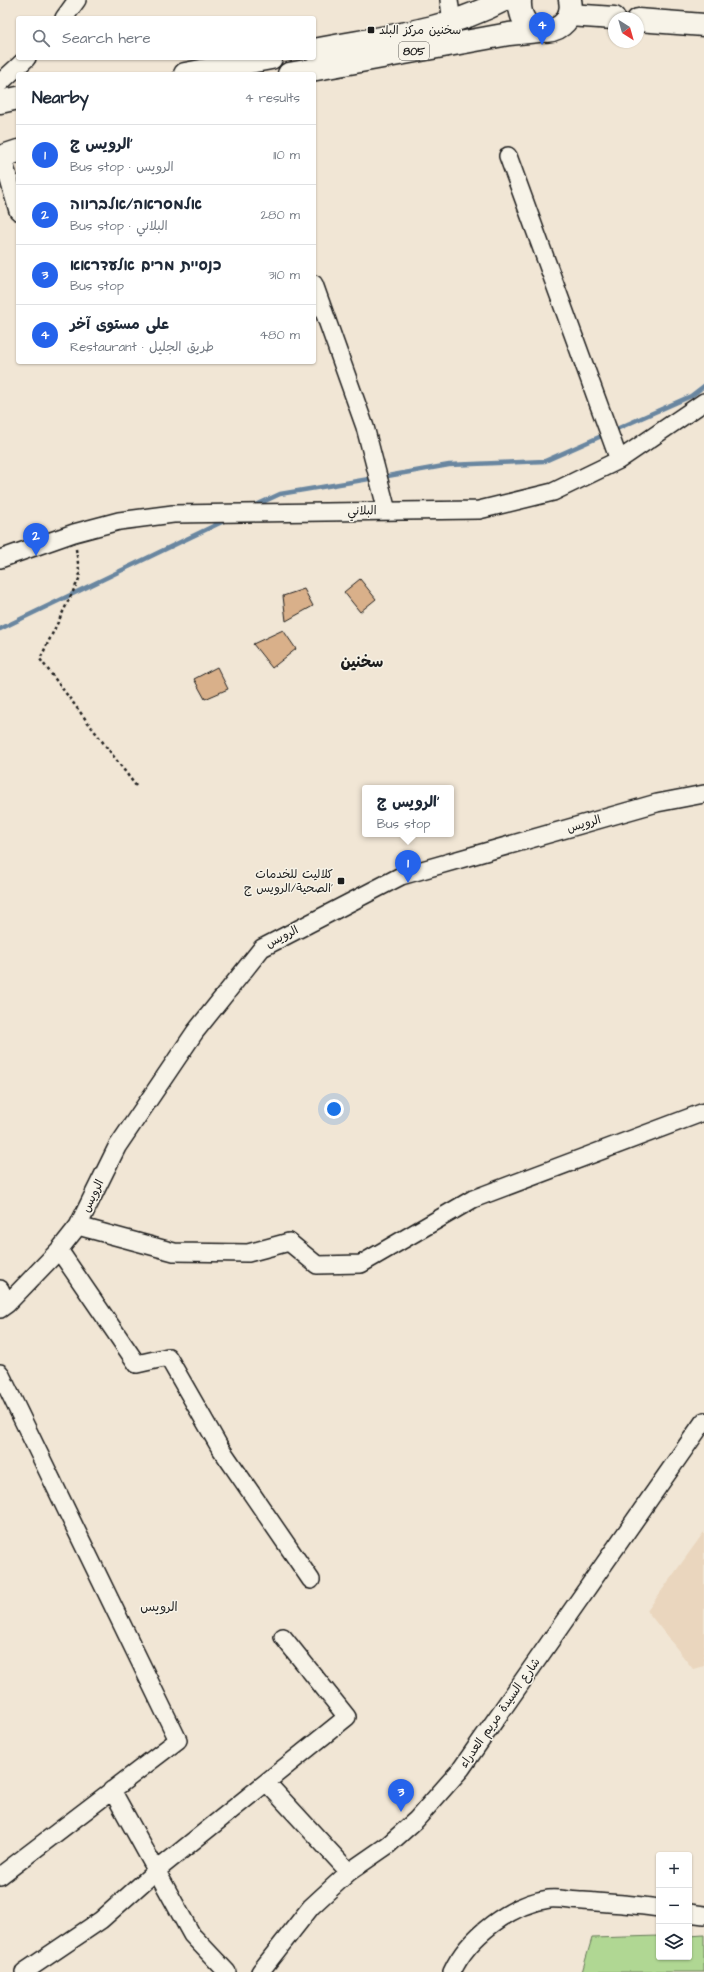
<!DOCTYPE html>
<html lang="en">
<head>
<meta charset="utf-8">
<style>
	body { margin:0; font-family:"Architects Daughter","Playpen Sans Arabic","Playpen Sans Hebrew",sans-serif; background:#f6f6f7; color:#1f2937 }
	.controls { position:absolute; right:12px; bottom:12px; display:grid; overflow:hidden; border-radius:4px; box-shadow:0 1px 3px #0004 }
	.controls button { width:36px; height:36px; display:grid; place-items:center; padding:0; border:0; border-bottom:1px solid #e0e1e3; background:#fff; color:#1f2937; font:20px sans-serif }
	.compass { position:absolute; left:608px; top:12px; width:36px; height:36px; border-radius:50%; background:#fff; box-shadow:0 1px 3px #0004; rotate:143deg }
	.you { position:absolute; left:334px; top:1109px; width:14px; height:14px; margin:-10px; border:3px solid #fff; border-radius:50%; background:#1a73e8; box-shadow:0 0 0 6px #1a73e833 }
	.badge { display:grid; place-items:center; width:26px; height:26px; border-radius:50%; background:#2563eb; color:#fff; font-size:13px; font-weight:700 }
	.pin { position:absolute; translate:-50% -33px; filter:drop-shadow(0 1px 2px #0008) }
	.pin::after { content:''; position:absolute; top:21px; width:14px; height:12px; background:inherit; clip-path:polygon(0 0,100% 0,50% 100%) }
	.popup { position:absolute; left:362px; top:785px; width:92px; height:52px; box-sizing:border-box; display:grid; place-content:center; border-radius:4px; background:#fff; filter:drop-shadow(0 1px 3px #0005); font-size:13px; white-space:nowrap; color:#747a83 }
	.popup b { font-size:15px; color:#1f2937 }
	.popup::after { content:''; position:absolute; left:50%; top:100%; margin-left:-8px; border:8px solid transparent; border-top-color:#fff }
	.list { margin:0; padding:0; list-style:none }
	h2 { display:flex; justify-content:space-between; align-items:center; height:52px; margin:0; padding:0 16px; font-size:17px }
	h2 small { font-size:13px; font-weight:400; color:#747a83 }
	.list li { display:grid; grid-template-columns:26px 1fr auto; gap:12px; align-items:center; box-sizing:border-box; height:60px; padding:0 16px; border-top:1px solid #e0e1e3 }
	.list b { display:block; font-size:15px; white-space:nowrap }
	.list p { margin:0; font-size:13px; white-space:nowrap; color:#747a83 }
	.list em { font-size:13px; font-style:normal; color:#747a83 }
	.icon { flex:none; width:22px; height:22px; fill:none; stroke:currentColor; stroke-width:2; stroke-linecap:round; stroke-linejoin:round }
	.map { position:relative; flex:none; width:704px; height:1972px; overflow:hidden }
	.search { position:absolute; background:#fff; box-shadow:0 1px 3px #0004; left:16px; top:16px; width:300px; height:44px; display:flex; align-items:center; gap:10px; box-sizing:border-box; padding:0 14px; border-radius:4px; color:#747a83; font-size:15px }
	.panel { position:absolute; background:#fff; box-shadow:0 1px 3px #0004; left:16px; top:72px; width:300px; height:292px; border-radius:4px }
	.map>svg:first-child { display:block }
	.built { fill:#ead6be }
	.green { fill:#b0d793; stroke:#667a58 }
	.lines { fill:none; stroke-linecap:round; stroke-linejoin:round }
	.stream { stroke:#6986a0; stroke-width:4.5 }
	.building { fill:#d9b08a; stroke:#1c1c1c }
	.street-casing { stroke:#1c1c1c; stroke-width:20 }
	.secondary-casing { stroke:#1c1c1c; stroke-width:25 }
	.primary-casing { stroke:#1c1c1c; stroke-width:25 }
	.path { stroke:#1c1c1c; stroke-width:2.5; stroke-dasharray:3 3; stroke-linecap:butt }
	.street { stroke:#f7f3e8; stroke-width:17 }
	.secondary { stroke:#f7f3e8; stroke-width:22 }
	.primary { stroke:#f7f3e8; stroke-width:22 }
	.poi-dot { fill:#1c1c1c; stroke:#f7f3e8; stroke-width:1.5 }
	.labels { text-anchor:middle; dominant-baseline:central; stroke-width:3; stroke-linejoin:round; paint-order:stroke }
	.shield { fill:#f7f3e8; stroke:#5e5c59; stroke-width:1 }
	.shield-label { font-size:11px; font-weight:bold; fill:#1c1c1c }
	.poi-label { font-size:12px; fill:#1c1c1c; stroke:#f7f3e8; text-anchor:start }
	.street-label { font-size:12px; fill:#1c1c1c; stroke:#f7f3e8 }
	.neighbourhood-label { font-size:13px; fill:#1c1c1c; stroke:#f7f3e8 }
	.district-label { font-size:16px; font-weight:bold; fill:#1c1c1c; stroke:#f7f3e8 }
</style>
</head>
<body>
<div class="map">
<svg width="704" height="1972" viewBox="0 0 704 1972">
	<rect width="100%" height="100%" fill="#f1e6d5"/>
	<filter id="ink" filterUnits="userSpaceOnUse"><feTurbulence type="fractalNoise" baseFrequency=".025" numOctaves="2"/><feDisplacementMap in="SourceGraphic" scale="8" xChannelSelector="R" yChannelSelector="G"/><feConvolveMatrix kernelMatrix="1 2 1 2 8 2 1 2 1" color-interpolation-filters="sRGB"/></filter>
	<g filter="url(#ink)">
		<path class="built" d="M 704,1532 L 704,1666 L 693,1669 L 647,1611 Z"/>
		<path class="green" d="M 704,1935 L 704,1972 L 582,1972 L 592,1938 L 659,1936 L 659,1957 L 689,1957 L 689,1936 Z"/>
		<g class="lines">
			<path class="stream" d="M 612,431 L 691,396 L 704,386
				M 382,477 L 449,465 L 545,461 L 606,434
				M 254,506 L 280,494 L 375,478
				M 0,629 L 228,519"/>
		</g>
		<path class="building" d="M 360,579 L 376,599 L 360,612 L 344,592 Z
			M 304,589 L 313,606 L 286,621 L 283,596 Z
			M 283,630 L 296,649 L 272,668 L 253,644 Z
			M 217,667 L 228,689 L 205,699 L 194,679 Z"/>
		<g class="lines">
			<g class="street-casing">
				<path id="street" d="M 449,0 L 452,22
					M 64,18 L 77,0
					M 0,83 L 27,58
					M 2,156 L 18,211
					M 508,156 L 619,460
					M 314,284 L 365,427 L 387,511
					M 0,559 L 74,533 L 119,521 L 173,514 L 479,510 L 553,492 L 619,460 L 704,402
					M 78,1226 L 174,1252 L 248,1253 L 289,1242 L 317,1265 L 361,1264 L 473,1199 L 704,1112
					M 59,1250 L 137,1364 L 168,1357 L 219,1446 L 311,1580
					M 0,1289 L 7,1304
					M 0,1309 L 7,1304 L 59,1250 L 78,1226 L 117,1147 L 195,1032 L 262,948 L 401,876 L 657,803 L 704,794
					M 0,1373 L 178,1740 L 0,1876
					M 267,1783 L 349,1872
					M 112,1790 L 192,1935 L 227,1972
					M 689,1913 L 704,1915
					M 24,1972 L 101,1920 L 156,1871 L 347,1717 L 283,1637
					M 260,1972 L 311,1907 L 349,1872 L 388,1845 L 416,1820 L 461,1769 L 704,1421
					M 452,1972 C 468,1937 511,1904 549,1899 C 560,1898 572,1901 583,1901 C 608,1903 634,1904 659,1908"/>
			</g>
			<g class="secondary-casing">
				<path id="secondary" d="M 569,15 L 614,18
					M 638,20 L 704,25"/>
			</g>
			<g class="primary-casing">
				<path id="primary" d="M 520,0 C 517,45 578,37 570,0
					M 314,50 C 381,37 443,32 504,0
					M 185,74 L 271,58
					M 289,74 L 509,34 L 538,31
					M 0,102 L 18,98
					M 0,157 L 18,151"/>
			</g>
			<path class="path" d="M 76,549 L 80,577 L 40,659 L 136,786"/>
			<use href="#street" class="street"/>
			<use href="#secondary" class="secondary"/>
			<use href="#primary" class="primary"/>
		</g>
	</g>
	<g class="poi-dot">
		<rect x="367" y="26" width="8" height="8" rx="2"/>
		<rect x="337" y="877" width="8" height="8" rx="2"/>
	</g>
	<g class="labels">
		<rect class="shield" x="399" y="42" width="30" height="18" rx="3"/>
		<g class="shield-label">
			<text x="414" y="51">805</text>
		</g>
		<g class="poi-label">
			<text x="379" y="30">سخنين مركز البلد</text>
			<text x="333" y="874" text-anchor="end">كلاليت للخدمات<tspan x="333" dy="14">الصحية/الرويس ج‘</tspan></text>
		</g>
		<g class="street-label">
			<text transform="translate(362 511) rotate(-1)">البلاني</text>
			<text transform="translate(584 824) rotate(-16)">الرويس</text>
			<text transform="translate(282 937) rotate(-27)">الرويس</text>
			<text transform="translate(93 1196) rotate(-64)">الرويس</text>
			<text transform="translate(500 1713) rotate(-55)">شارع السيدة مريم العدراء</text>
		</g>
		<g class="neighbourhood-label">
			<text x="159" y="1607">الرويس</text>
		</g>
		<g class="district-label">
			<text x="362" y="662">سخنين</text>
		</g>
	</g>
</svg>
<div class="controls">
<button>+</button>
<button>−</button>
<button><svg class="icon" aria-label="layers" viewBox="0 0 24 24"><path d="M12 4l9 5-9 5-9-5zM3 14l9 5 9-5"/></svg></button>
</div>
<svg class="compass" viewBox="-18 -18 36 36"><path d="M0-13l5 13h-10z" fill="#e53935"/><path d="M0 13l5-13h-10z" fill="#747a83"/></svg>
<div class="you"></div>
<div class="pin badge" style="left:408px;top:883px">1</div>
<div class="popup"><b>الرويس ج‘</b>Bus stop</div>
<div class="pin badge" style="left:36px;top:556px">2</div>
<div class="pin badge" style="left:401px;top:1812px">3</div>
<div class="pin badge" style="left:542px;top:45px">4</div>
<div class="search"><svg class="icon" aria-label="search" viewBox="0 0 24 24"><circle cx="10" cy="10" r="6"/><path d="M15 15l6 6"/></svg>Search here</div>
<section class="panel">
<h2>Nearby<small>4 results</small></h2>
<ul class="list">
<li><span class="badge">1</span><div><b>الرويس ج‘</b><p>Bus stop · الرويس</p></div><em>110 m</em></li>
<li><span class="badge">2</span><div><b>אלמסראה/אלברווה</b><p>Bus stop · البلاني</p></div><em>280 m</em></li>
<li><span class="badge">3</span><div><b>כנסיית מרים אלעדראא</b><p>Bus stop</p></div><em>310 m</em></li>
<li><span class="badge">4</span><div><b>على مستوى آخر</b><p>Restaurant · طريق الجليل</p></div><em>480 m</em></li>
</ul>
</section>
</div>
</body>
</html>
